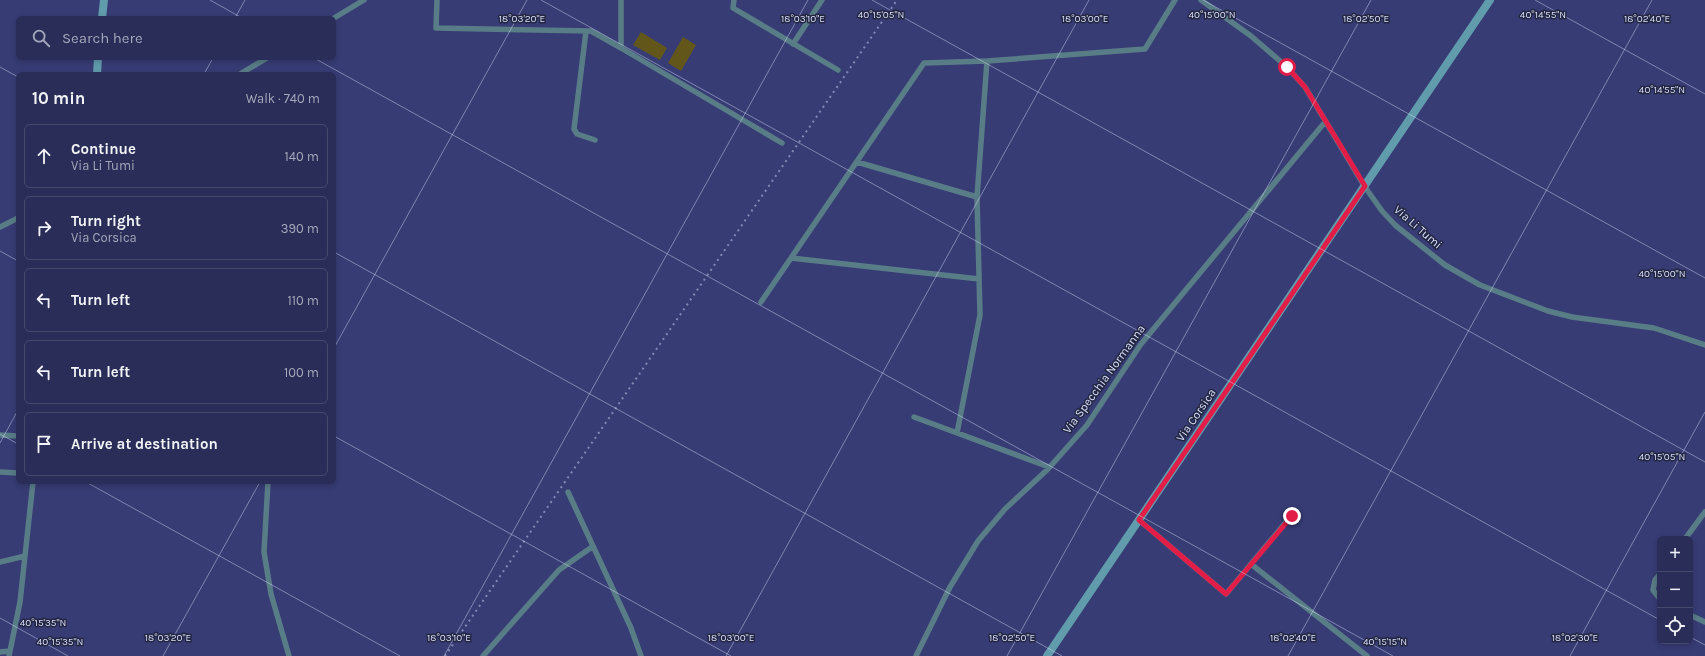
<!DOCTYPE html>
<html lang="en">
<head>
<meta charset="utf-8">
<style>
	body { margin:0; font-family:Karla,sans-serif; background:#353961; color:#f1f3f6 }
	.controls { position:absolute; right:12px; bottom:12px; display:grid; overflow:hidden; border-radius:6px; box-shadow:0 2px 6px #0003 }
	.controls button { width:36px; height:36px; display:grid; place-items:center; padding:0; border:0; border-bottom:1px solid #45496e; background:#292d58; color:#f1f3f6; font:20px sans-serif }
	.stop { position:absolute; width:12px; height:12px; margin:-9px; border:3px solid #e11d48; border-radius:50%; background:#fff }
	.stop.end { background:#e11d48; border-color:#fff; box-shadow:0 1px 4px #0008 }
	.list { margin:0; padding:0; list-style:none }
	h2 { display:flex; justify-content:space-between; align-items:center; height:52px; margin:0; padding:0 16px; font-size:17px }
	h2 small { font-size:13px; font-weight:400; color:#a5a8ba }
	.list li { display:grid; grid-template-columns:26px 1fr auto; gap:12px; align-items:center; box-sizing:border-box; height:64px; margin:0 8px 8px; padding:0 8px; border:1px solid #45496e; border-radius:6px }
	.list b { display:block; font-size:15px; white-space:nowrap }
	.list p { margin:0; font-size:13px; white-space:nowrap; color:#a5a8ba }
	.list em { font-size:13px; font-style:normal; color:#a5a8ba }
	.icon { flex:none; width:22px; height:22px; fill:none; stroke:currentColor; stroke-width:2; stroke-linecap:round; stroke-linejoin:round }
	.map { position:relative; flex:none; width:1705px; height:656px; overflow:hidden }
	.search { position:absolute; background:#292d58; box-shadow:0 2px 6px #0003; left:16px; top:16px; width:320px; height:44px; display:flex; align-items:center; gap:10px; box-sizing:border-box; padding:0 14px; border-radius:6px; color:#a5a8ba; font-size:15px }
	.panel { position:absolute; background:#292d58; box-shadow:0 2px 6px #0003; left:16px; top:72px; width:320px; height:412px; border-radius:6px }
	.map>svg:first-child { display:block }
	.green { fill:#63561b }
	.lines { fill:none; stroke-linecap:round; stroke-linejoin:round }
	.street { stroke:#597d87; stroke-width:5.5 }
	.secondary { stroke:#619cac; stroke-width:8 }
	.rail { stroke:#8388b4; stroke-width:2; stroke-dasharray:2 4; stroke-linecap:butt }
	.route { stroke:#e11d48; stroke-width:5 }
	.ticks { fill:none; stroke:#d9dffb; stroke-width:1; stroke-opacity:0.45 }
	.labels { text-anchor:middle; dominant-baseline:central; stroke-width:3; stroke-linejoin:round; paint-order:stroke }
	.street-label { font-size:12px; fill:#d9dffb; stroke:#232741 }
	.ticks-label { font-size:10px; text-anchor:middle; fill:#d9dffb; stroke:#232741; stroke-width:3; stroke-linejoin:round; paint-order:stroke }
</style>
</head>
<body>
<div class="map">
<svg width="1705" height="656" viewBox="0 0 1705 656">
	<rect width="100%" height="100%" fill="#373c75"/>
	<path class="green" d="M 641,32 L 667,48 L 660,60 L 633,45 Z
		M 683,37 L 696,45 L 681,71 L 668,63 Z"/>
	<g class="lines">
		<path class="street" d="M 437,0 L 436,28 L 591,31 L 621,48
			M 621,0 L 621,48 L 782,143
			M 734,0 L 733,8 L 838,70
			M 1201,0 L 1251,36 L 1287,67 L 1305,87 L 1365,187 L 1382,211 L 1395,225 L 1445,265 L 1480,285 L 1548,311 L 1572,317 L 1654,328 L 1705,345
			M 334,18 L 364,0
			M 586,31 L 574,129 L 577,134 L 595,140
			M 793,44 L 822,0
			M 240,74 L 267,58
			M 857,162 L 977,197
			M 0,227 L 18,218
			M 791,258 L 979,279
			M 761,302 L 924,63 L 987,61
			M 914,417 L 1049,467
			M 957,433 L 980,315 L 977,197 L 987,61 L 1145,49 L 1175,0
			M 0,435 L 18,436
			M 0,472 L 18,473
			M 268,482 L 264,552 L 271,594 L 289,656
			M 568,492 L 631,628 L 641,656
			M 1139,520 L 1226,594 L 1291,516
			M 1685,539 L 1705,512
			M 0,562 L 25,556
			M 1251,564 L 1367,656
			M 1660,574 L 1655,580 L 1653,590 L 1660,599
			M 1690,615 L 1705,622
			M 0,652 L 10,651
			M 9,656 L 20,602 L 33,482
			M 483,656 L 559,570 L 592,547
			M 916,656 L 950,587 L 978,541 L 1005,509 L 1048,469 L 1087,425 L 1141,344 L 1325,122"/>
		<path class="secondary" d="M 102,18 L 104,0
			M 97,74 L 98,58
			M 1047,656 L 1490,0"/>
		<path class="rail" d="M 445,656 L 897,0"/>
	</g>
	<g class="lines">
		<path class="route" d="M 1287,67 L 1305,87 L 1365,186 L 1139,520 L 1226,594 L 1292,516"/>
	</g>
	<path class="ticks" d="M 210,0 L 242,18M 541,0 L 1660,620M 872,0 L 1705,462M 1203,0 L 1705,278M 1535,0 L 1705,94M 235,18 L 245,0M 314,58 L 1393,656M 0,67 L 18,77M 204,74 L 213,58M 0,251 L 18,261M 334,252 L 1062,656M 334,348 L 527,0M 0,434 L 18,444M 334,436 L 731,656M 0,443 L 18,410M 86,482 L 400,656M 0,618 L 68,656M 1690,637 L 1705,645M 163,656 L 260,482M 444,656 L 808,0M 726,656 L 1089,0M 1007,656 L 1371,0M 1288,656 L 1652,0M 1570,656 L 1705,412"/>
	<g class="labels">
		<g class="street-label">
			<text transform="translate(1418 227) rotate(41)">Via Li Tumi</text>
			<text transform="translate(1104 379) rotate(-54)">Via Specchia Normanna</text>
			<text transform="translate(1196 415) rotate(-56)">Via Corsica</text>
		</g>
	</g>
	<g class="ticks-label">
		<text x="1543" y="18">40°14'55"N</text>
		<text x="1212" y="18">40°15'00"N</text>
		<text x="881" y="18">40°15'05"N</text>
		<text x="522" y="22">18°03'20"E</text>
		<text x="803" y="22">18°03'10"E</text>
		<text x="1085" y="22">18°03'00"E</text>
		<text x="1366" y="22">18°02'50"E</text>
		<text x="1647" y="22">18°02'40"E</text>
		<text x="1662" y="93">40°14'55"N</text>
		<text x="1662" y="277">40°15'00"N</text>
		<text x="1662" y="460">40°15'05"N</text>
		<text x="43" y="626">40°15'35"N</text>
		<text x="168" y="641">18°03'20"E</text>
		<text x="449" y="641">18°03'10"E</text>
		<text x="731" y="641">18°03'00"E</text>
		<text x="1012" y="641">18°02'50"E</text>
		<text x="1293" y="641">18°02'40"E</text>
		<text x="1575" y="641">18°02'30"E</text>
		<text x="60" y="645">40°15'35"N</text>
		<text x="1385" y="645">40°15'15"N</text>
	</g>
</svg>
<div class="controls">
<button>+</button>
<button>−</button>
<button><svg class="icon" aria-label="locate" viewBox="0 0 24 24"><circle cx="12" cy="12" r="6"/><path d="M12 2v4M12 18v4M2 12h4M18 12h4"/></svg></button>
</div>
<div class="stop" style="left:1287px;top:67px"></div>
<div class="stop end" style="left:1292px;top:516px"></div>
<div class="search"><svg class="icon" aria-label="search" viewBox="0 0 24 24"><circle cx="10" cy="10" r="6"/><path d="M15 15l6 6"/></svg>Search here</div>
<section class="panel">
<h2>10 min<small>Walk · 740 m</small></h2>
<ul class="list">
<li><svg class="icon" aria-label="ahead" viewBox="0 0 24 24"><path d="M12 20V5M6 11l6-6 6 6"/></svg><div><b>Continue</b><p>Via Li Tumi</p></div><em>140 m</em></li>
<li><svg class="icon" aria-label="right" viewBox="0 0 24 24"><path d="M7 20v-9h11M14 6l5 5-5 5"/></svg><div><b>Turn right</b><p>Via Corsica</p></div><em>390 m</em></li>
<li><svg class="icon" aria-label="left" viewBox="0 0 24 24"><path d="M17 20v-9H6M10 6l-5 5 5 5"/></svg><div><b>Turn left</b></div><em>110 m</em></li>
<li><svg class="icon" aria-label="left" viewBox="0 0 24 24"><path d="M17 20v-9H6M10 6l-5 5 5 5"/></svg><div><b>Turn left</b></div><em>100 m</em></li>
<li><svg class="icon" aria-label="arrive" viewBox="0 0 24 24"><path d="M6 21V4h12l-3 4 3 4H6"/></svg><div><b>Arrive at destination</b></div></li>
</ul>
</section>
</div>
</body>
</html>
